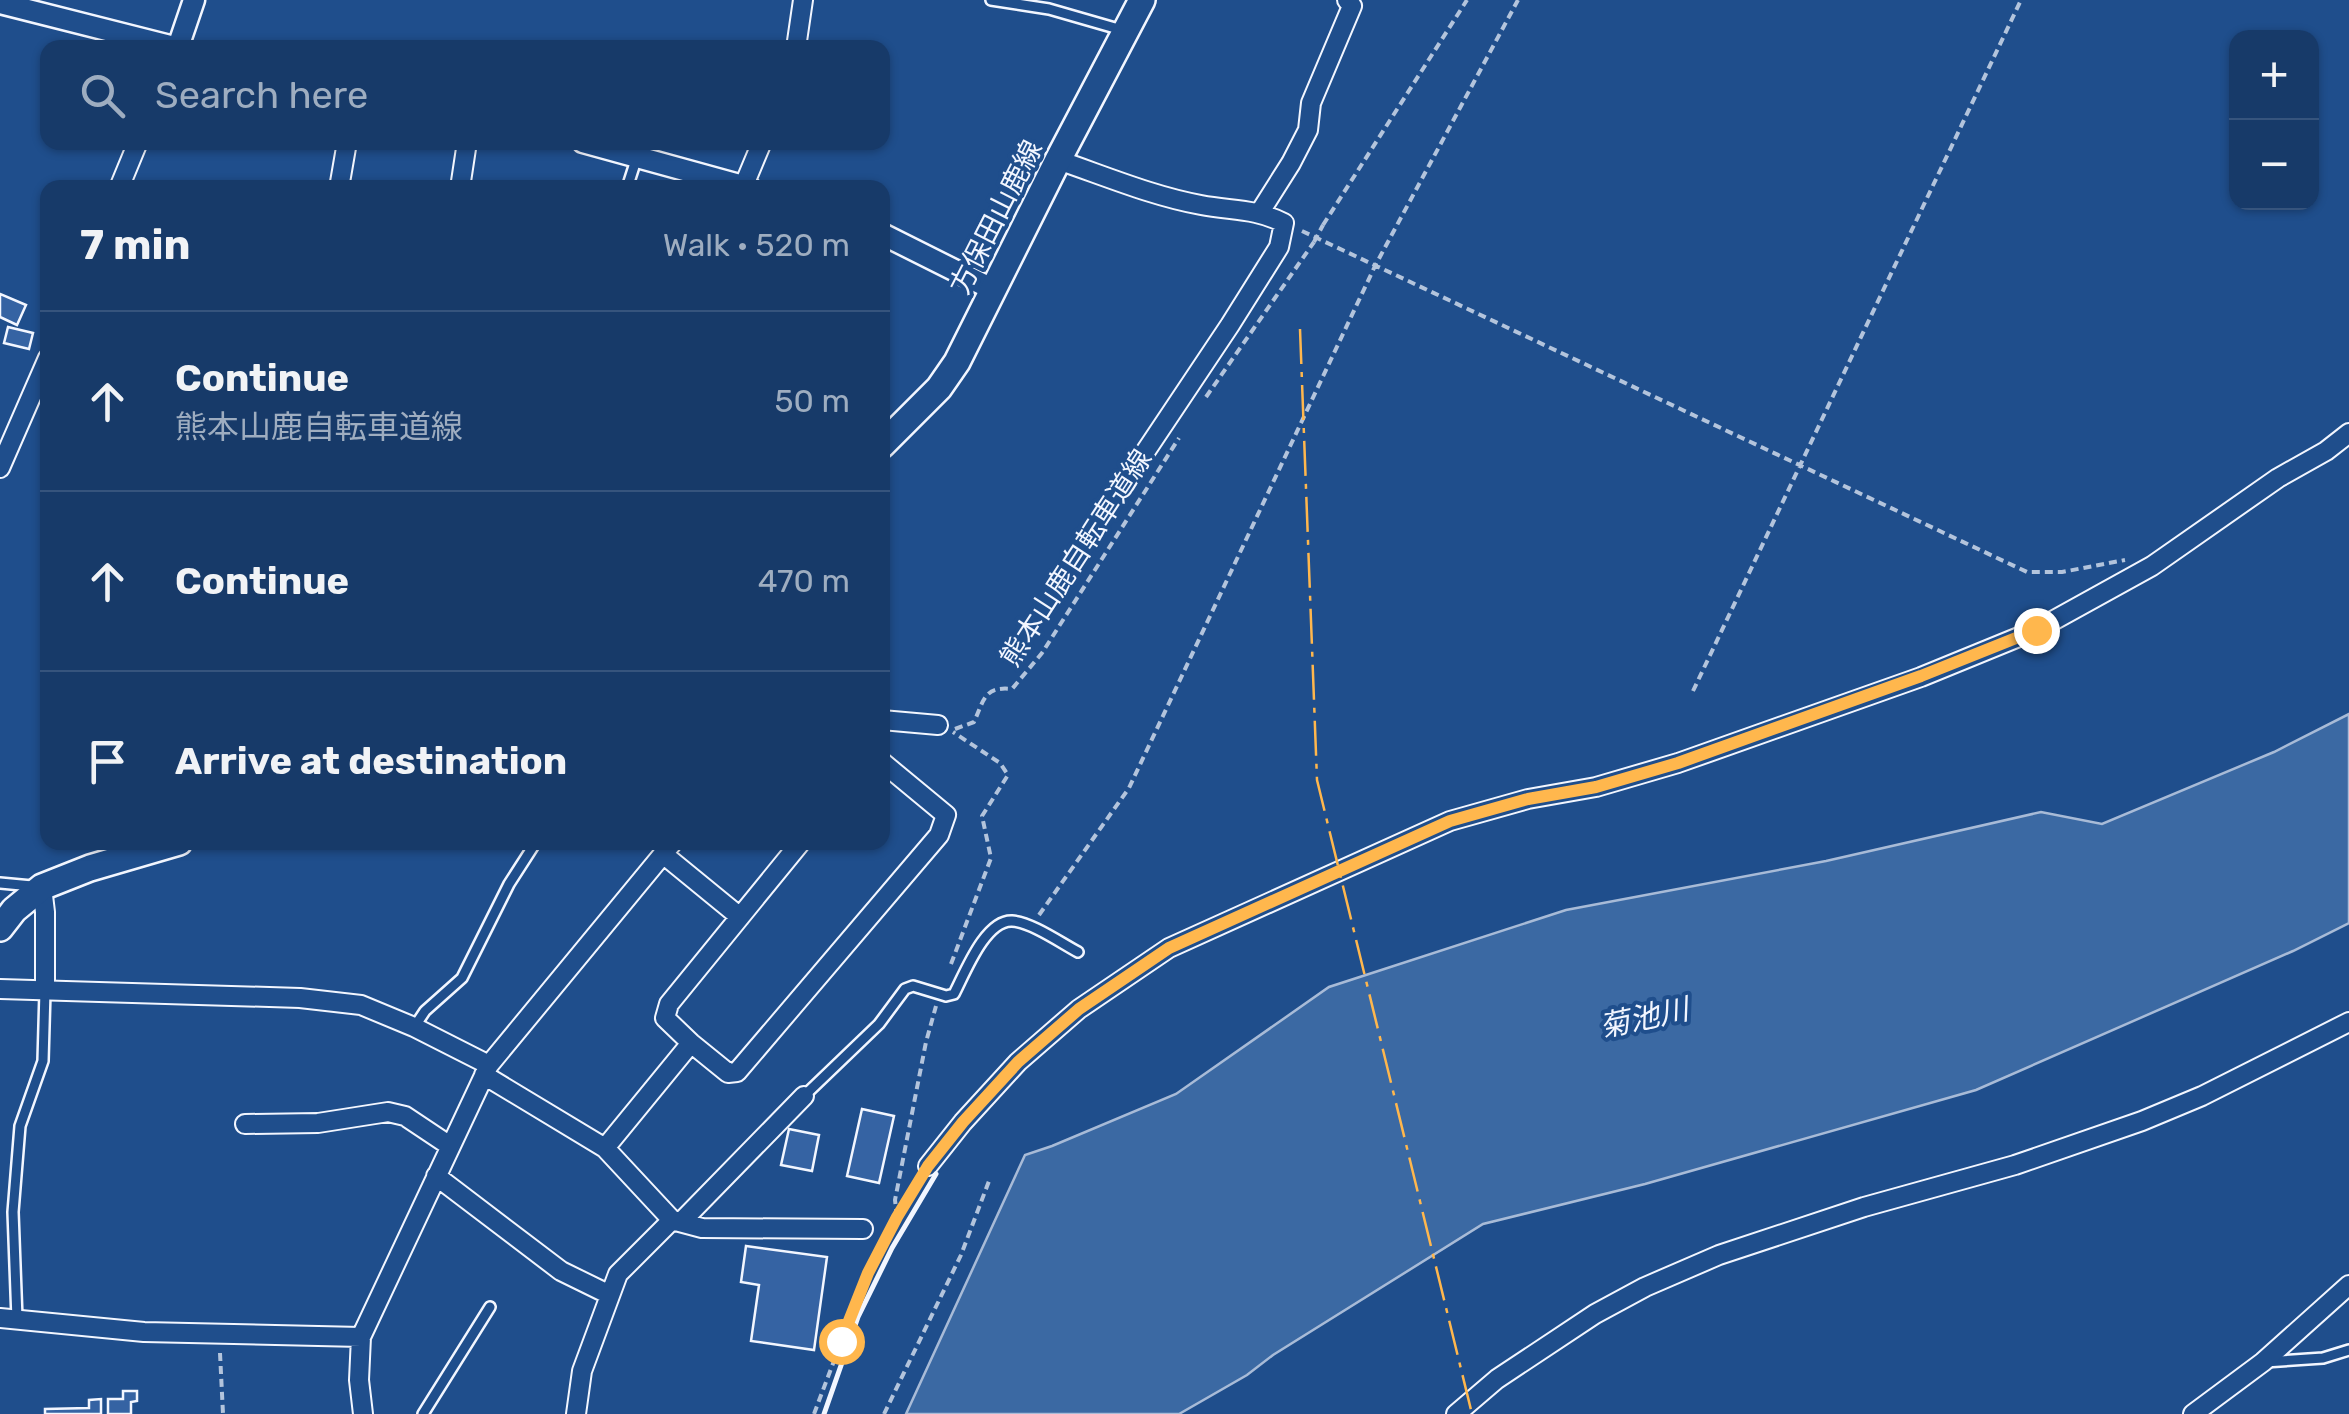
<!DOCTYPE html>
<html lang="en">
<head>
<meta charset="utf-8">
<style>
	body { margin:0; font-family:Rubik,"Noto Sans JP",sans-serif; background:#20416f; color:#f1f3f6 }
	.controls { position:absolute; right:30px; top:30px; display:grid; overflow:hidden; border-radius:20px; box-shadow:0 2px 8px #0004 }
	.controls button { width:90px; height:90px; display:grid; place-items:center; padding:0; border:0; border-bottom:2px solid #36547d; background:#173a69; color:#f1f3f6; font:50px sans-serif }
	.stop { position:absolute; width:30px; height:30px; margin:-22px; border:8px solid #ffb74d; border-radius:50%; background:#fff }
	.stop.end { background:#ffb74d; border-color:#fff; box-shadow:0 2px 10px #0008 }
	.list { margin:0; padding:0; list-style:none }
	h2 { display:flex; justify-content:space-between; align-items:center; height:130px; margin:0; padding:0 40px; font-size:42px }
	h2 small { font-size:32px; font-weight:400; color:#9eadc0 }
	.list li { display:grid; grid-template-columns:65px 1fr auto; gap:30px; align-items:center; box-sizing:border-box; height:180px; padding:0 40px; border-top:2px solid #36547d }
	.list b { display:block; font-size:38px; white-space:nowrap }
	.list p { margin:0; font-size:32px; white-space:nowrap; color:#9eadc0 }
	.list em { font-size:32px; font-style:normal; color:#9eadc0 }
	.icon { flex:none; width:55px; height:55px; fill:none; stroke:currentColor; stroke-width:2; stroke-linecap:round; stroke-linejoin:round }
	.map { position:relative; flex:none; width:2349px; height:1414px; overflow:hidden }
	.search { position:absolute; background:#173a69; box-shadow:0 2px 8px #0004; left:40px; top:40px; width:850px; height:110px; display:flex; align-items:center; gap:25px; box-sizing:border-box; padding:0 35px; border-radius:20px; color:#9eadc0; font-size:38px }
	.panel { position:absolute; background:#173a69; box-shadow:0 2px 8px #0004; left:40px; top:180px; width:850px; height:670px; border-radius:20px }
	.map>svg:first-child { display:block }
	.water { fill:#3b69a3; stroke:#a8bbd7; stroke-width:2.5 }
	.building { fill:#3563a3; stroke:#f2f6ff; stroke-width:2.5 }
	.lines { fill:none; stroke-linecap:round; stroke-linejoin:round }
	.service-casing { stroke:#f2f6ff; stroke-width:14 }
	.minor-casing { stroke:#f2f6ff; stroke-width:22 }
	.tertiary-casing { stroke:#f2f6ff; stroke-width:25 }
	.secondary-casing { stroke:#f2f6ff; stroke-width:30 }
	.path { stroke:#b3c4dc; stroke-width:4; stroke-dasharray:8 5; stroke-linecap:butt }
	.service { stroke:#1f4e8c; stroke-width:9 }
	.minor { stroke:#1f4e8c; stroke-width:18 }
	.tertiary { stroke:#1f4e8c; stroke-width:20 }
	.secondary { stroke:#1f4e8c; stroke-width:25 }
	.path-bridge { stroke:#b3c4dc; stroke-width:4; stroke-dasharray:8 5; stroke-linecap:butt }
	.wall { stroke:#f2f6ff; stroke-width:5 }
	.power { stroke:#ffb74d; stroke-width:2.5; stroke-dasharray:35 8 5 8; stroke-linecap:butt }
	.route { stroke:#ffb74d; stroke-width:12 }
	.labels { text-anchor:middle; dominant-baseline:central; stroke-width:8; stroke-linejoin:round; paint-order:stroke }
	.street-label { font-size:28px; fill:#f2f6ff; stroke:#1f4e8c }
	.water-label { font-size:30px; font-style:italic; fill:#f2f6ff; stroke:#1f4e8c }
</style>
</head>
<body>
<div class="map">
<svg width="2349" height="1414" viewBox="0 0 2349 1414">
	<rect width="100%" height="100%" fill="#1f4e8c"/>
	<path class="water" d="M 2349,714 L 2349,923 L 2293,951 L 1976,1090 L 1645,1184 L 1483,1224 L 1273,1355 L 1247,1375 L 1179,1414 L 906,1414 L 1025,1155 L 1052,1146 L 1176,1094 L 1329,987 L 1566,910 L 1826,861 L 2041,812 L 2102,824 L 2274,752 Z"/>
	<path class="building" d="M 0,294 L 26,305 L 17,325 L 0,317 Z
		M 8,327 L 33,333 L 29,349 L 4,343 Z
		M 862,1109 L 894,1116 L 879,1183 L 847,1176 Z
		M 789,1129 L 819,1135 L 812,1171 L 781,1165 Z
		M 746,1246 L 827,1257 L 814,1350 L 751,1341 L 759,1285 L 741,1282 Z
		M 123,1391 L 137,1391 L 137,1401 L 131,1402 L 131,1414 L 108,1414 L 108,1399 L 123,1399 Z
		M 101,1399 L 101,1414 L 45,1414 L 45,1409 L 89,1408 L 89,1400 Z"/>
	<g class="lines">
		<g class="service-casing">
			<path id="service" d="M 991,0 L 1049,9 L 1122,30
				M 627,188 L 637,157
				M 0,883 L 32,886
				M 415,1026 L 425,1011 L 462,978 L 509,884 L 536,842
				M 804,1096 L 879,1024 L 905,989 L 913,986 L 946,996 L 954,994 C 965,973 985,920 1012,921 C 1031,922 1061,943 1078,952
				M 17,1319 L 13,1212 L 20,1126 L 43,1061 L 45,991
				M 2265,1362 L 2323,1358 L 2349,1350
				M 423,1414 L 490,1307"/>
		</g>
		<g class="minor-casing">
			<path id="minor" d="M 796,48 L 803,0
				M 1058,160 C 1105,176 1152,196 1201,205 C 1232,211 1254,208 1284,223 L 1279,247 L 1230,325 L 1077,554
				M 744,185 L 762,142
				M 119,188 L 138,142
				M 339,188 L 347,142
				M 460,188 L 467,142
				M 1260,212 L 1291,163 L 1308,130 L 1311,103 L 1352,6 L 1347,0
				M 0,468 L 48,358
				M 882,720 L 938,725
				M 801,842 L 669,1004 L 665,1018 L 691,1043 L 728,1073 L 737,1072 L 939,835 L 946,815 L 882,762
				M 663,854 L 740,917
				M 42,887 L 45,912 L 45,990
				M 0,989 L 300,998 L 361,1005 L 414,1027 L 489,1065
				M 484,1075 L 605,1148 L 672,1220 L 702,1228 L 863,1229
				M 245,1124 L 318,1123 L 388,1112 L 405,1116 L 450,1146
				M 605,1148 L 691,1043
				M 928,1166 L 963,1122 L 1018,1062 L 1079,1009 L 1169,948 L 1450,821 L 1528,799 L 1596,787 L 1678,763 L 1921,677 L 2036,630 L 2152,566 L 2278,478 L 2326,451 L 2349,433
				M 436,1176 L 561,1271 L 610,1295
				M 681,1222 L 804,1096
				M 0,1318 L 144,1332 L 361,1337
				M 363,1414 L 359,1380 L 361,1337 L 489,1065 L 673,842
				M 576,1414 L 582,1371 L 618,1274 L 672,1220
				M 1456,1414 L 1497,1379 L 1595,1314 L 1645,1287 L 1719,1255 L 1864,1207 L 2015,1165 L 2142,1121 L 2202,1096 L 2349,1022
				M 2193,1414 L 2263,1362 L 2349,1285"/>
		</g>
		<g class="tertiary-casing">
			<path id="tertiary" d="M 0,3 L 178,48
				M 178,47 L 194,0
				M 583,142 L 750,188
				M 882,234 L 994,290"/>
		</g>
		<g class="secondary-casing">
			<path id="secondary" d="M 882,445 L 939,388 L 957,362 L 1058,160 L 1142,0
				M 0,928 L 14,910 L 42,887 L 90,868 L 179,842"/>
		</g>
		<path class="path" d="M 1323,225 L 1467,0
			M 1302,231 L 2027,572 L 2062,572 L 2125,560
			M 1206,397 L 1314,242
			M 1693,691 L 2021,0
			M 955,729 L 974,722 C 984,700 984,686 1012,689 L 1042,653 L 1179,438
			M 1039,915 L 1129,788 L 1375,266 L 1518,0
			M 951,964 L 991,858 L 982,816 L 1008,775 L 1000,763 L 953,732
			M 897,1217 L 895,1200 L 926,1042 L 936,1006
			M 220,1353 L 223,1414
			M 814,1414 C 844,1334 873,1255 918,1182
			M 884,1414 L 961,1255 L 989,1181"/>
		<use href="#service" class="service"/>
		<use href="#minor" class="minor"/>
		<use href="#tertiary" class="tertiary"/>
		<use href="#secondary" class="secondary"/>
		<path class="path-bridge" d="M 1314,242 L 1323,225"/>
		<path class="wall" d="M 824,1414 L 858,1317 L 892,1248 L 936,1174"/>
		<path class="power" d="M 1300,329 L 1317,780 L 1472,1414"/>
	</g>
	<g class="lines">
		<path class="route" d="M 841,1341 L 868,1273 L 897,1217 L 928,1166 L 963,1122 L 1018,1062 L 1079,1009 L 1169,948 L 1450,821 L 1528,799 L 1596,787 L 1678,763 L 1921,676 L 2036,630"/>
	</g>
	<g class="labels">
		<g class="street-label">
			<text transform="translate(996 217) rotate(-63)">方保田山鹿線</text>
			<text transform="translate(1076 558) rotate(-57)">熊本山鹿自転車道線</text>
		</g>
		<g class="water-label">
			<text transform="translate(1644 1018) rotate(-12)">菊池川</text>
		</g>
	</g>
</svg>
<div class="controls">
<button>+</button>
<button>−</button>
</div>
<div class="stop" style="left:841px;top:1341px"></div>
<div class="stop end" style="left:2036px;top:630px"></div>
<div class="search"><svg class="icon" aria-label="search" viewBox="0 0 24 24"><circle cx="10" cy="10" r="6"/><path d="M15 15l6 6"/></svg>Search here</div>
<section class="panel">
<h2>7 min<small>Walk · 520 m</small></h2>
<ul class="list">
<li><svg class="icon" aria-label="ahead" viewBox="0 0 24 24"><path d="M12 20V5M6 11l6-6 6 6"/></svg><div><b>Continue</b><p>熊本山鹿自転車道線</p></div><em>50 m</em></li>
<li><svg class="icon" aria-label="ahead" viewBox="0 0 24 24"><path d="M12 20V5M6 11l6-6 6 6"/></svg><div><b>Continue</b></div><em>470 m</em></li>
<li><svg class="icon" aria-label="arrive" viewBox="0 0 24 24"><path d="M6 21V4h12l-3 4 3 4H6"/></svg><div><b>Arrive at destination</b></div></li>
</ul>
</section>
</div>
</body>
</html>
